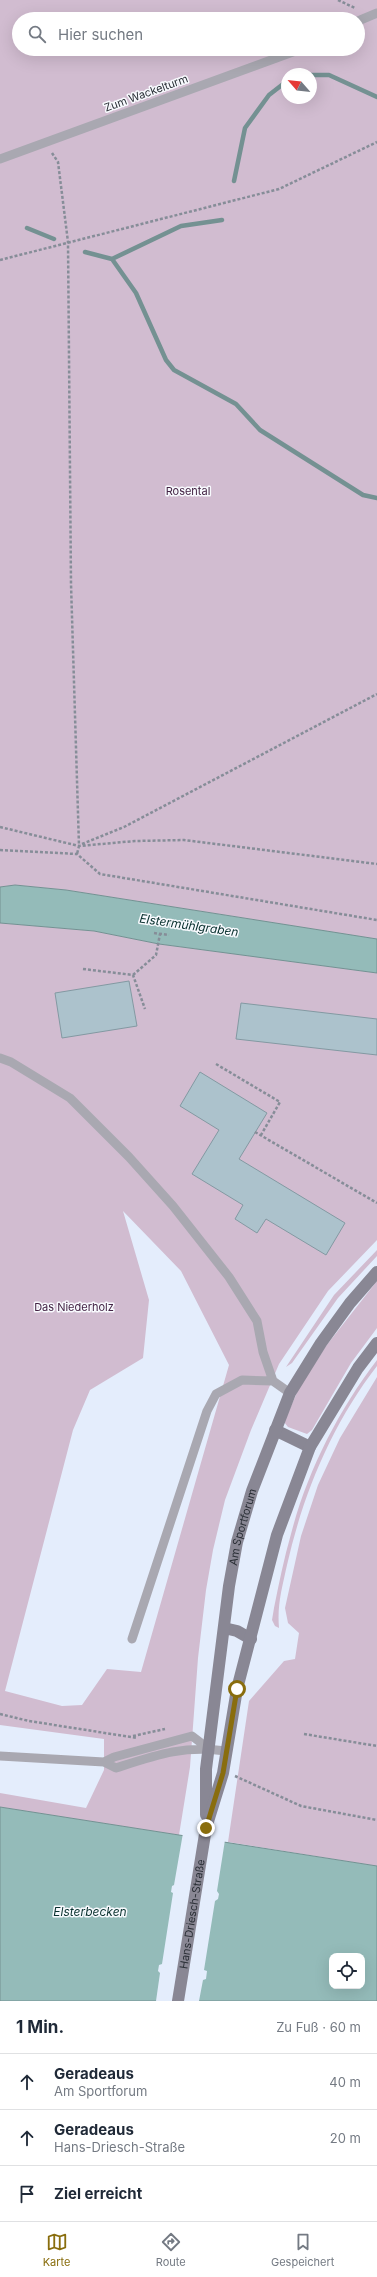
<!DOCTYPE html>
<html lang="de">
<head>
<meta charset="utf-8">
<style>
	body { margin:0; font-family:Inter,sans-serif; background:#f6f6f7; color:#1f2937 }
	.controls { position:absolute; right:12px; bottom:12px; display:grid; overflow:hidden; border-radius:8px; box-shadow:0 4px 16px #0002 }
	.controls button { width:36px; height:36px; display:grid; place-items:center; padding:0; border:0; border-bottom:1px solid #e0e1e3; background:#fff; color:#1f2937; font:20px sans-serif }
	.compass { position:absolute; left:281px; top:68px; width:36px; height:36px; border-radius:50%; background:#fff; box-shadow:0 4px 16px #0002; rotate:298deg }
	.stop { position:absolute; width:12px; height:12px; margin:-9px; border:3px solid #896d0d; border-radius:50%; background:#fff }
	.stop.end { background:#896d0d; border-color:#fff; box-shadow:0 1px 4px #0008 }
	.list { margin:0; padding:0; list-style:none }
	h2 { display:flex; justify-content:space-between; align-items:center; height:52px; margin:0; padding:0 16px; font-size:17px }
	h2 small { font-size:13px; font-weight:400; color:#747a83 }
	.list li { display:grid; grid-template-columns:26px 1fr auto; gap:12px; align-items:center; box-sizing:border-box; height:56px; padding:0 16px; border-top:1px solid #e0e1e3 }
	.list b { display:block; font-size:15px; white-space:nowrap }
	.list p { margin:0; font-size:13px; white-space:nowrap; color:#747a83 }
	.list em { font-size:13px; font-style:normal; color:#747a83 }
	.icon { flex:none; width:22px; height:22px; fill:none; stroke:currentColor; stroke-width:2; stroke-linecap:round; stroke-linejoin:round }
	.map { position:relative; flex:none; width:377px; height:2001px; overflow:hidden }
	.search { position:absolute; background:#fff; box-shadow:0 4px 16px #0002; left:12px; right:12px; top:12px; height:44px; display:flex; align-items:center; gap:10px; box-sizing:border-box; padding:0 14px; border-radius:22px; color:#747a83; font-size:15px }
	.sheet { height:220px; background:#fff }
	nav { display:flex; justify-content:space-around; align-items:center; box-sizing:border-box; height:56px; border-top:1px solid #e0e1e3; background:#fff; font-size:11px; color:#747a83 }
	nav a { display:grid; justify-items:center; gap:2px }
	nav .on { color:#896d0d }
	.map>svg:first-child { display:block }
	.green { fill:#d1bcd0; fill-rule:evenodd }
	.water { fill:#94bbb9; stroke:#749192; fill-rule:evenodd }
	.pier { fill:#e4edfc }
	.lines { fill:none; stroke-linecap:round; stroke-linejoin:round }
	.stream { stroke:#749192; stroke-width:4.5 }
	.building { fill:#acc2cc; stroke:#8399a2 }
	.path { stroke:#868d98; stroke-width:2.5; stroke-dasharray:3 2; stroke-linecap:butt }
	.lane { stroke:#a9a8b1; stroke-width:9 }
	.secondary { stroke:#898794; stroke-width:12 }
	.route { stroke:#896d0d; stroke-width:5 }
	.labels { text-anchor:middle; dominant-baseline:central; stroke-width:3; stroke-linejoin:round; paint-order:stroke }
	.street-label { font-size:11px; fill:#2a2f36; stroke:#f8fafe }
	.park-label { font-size:11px; fill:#432344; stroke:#f8fafe }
	.water-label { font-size:12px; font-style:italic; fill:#08302e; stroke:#f8fafe }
</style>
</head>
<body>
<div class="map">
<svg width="377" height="2001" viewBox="0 0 377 2001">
	<rect width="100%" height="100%" fill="#e4edfc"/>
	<path class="green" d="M 0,0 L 377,0 L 377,939 L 66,890 L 16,885 L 0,887 ZM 19,19 L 358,19 L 358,49 L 19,49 ZM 287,74 L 311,74 L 311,98 L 287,98 Z
		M 0,923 L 94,931 L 159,944 L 377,973 L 377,1240 L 328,1291 L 279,1364 L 251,1430 L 225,1500 L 213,1550 L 206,1590 L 198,1658 L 190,1767 L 179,1835 L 0,1807 L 0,1793 L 86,1808 L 104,1770 L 104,1739 L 0,1725 ZM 123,1211 L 181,1271 L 229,1365 L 141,1672 L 107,1669 L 82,1705 L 62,1706 L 5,1691 L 73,1430 L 90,1390 L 143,1358 L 149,1300 Z
		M 377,1250 L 377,1256 L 338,1298 L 292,1363 L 286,1367 L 334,1295 Z
		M 377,1281 L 377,1328 L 351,1363 L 312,1430 L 307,1434 L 288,1427 L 284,1422 L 299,1388 L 326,1346 Z
		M 377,1360 L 377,1366 C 332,1424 303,1494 287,1565 C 282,1588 277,1605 279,1628 L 275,1626 L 272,1620 L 274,1608 C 279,1583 284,1558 291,1534 C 307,1472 338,1411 377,1360 Z
		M 377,1377 L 377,1866 L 228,1842 L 249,1701 L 284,1661 L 295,1659 L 299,1633 L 288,1623 L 285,1608 L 301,1536 L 318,1485 L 340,1438 Z"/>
	<path class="water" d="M 15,885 L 66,890 L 377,939 L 377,973 L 159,944 L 94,931 L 0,923 L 0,887 Z
		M 0,1807 L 377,1866 L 377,2001 L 0,2001 ZM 332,1956 L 362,1956 L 362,1986 L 332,1986 Z"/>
	<path class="pier" d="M 183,1833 L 225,1840 L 217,1891 L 219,1894 L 218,1899 L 215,1901 L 204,1970 L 207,1971 L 206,1979 L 203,1980 L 199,2001 L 156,2001 L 160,1973 L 158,1971 L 159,1965 L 162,1964 L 173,1893 L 171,1892 L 172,1886 L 174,1885 Z"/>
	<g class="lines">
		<path class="stream" d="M 311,75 L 329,75 L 377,97
			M 234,181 L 245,128 L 269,95 L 287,81
			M 27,228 L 54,239
			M 85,252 L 112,259 L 181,226 L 222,220
			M 112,259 L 136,293 L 166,360 L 174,370 L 236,404 L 260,430 L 363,495 L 377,498"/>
	</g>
	<path class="building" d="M 129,981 L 137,1026 L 62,1038 L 55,993 Z
		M 241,1003 L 377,1019 L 377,1055 L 236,1039 Z
		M 200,1072 L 267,1113 L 239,1159 L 345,1223 L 326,1255 L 266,1219 L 257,1233 L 235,1219 L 243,1205 L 192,1174 L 219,1130 L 180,1106 Z"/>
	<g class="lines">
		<path class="path" d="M 338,0 L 355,8
			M 52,153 L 58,162 L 68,242 L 71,584 L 79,846 L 77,854
			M 0,260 L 279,189 L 377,142
			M 0,827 L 79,846 L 135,841 L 184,840 L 377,864
			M 82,844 L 124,827 L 377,694
			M 0,850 L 77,854 L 100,874 L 377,920
			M 154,933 L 169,935
			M 83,969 L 133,975 L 145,1009
			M 133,975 L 156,955 L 160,934
			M 216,1064 L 280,1102 L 261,1135
			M 255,1132 L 377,1203
			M 0,1714 L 29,1721 L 137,1738
			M 304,1734 L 377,1746
			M 133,1736 L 165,1729
			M 235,1776 L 301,1806 L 377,1820"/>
		<path class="lane" d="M 358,21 L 377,13
			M 0,159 L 301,49
			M 0,1058 L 11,1062 L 70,1098 L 129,1157 L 173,1206 L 229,1277 L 257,1321 L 263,1352 L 273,1381
			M 132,1639 L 207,1411 L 216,1394 L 242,1380 L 273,1381 L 290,1393
			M 0,1756 L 104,1762 L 116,1768 C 156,1755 183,1745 226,1751
			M 104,1762 L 114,1757 L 192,1736 L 209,1749"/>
		<g class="secondary">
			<path d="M 275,1430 L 310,1447"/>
			<path d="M 224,1628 L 237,1631 L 251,1639"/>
			<path id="s1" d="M 206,1815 L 206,1769 L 229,1586 L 237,1542 L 252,1491 L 290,1393 L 321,1343 L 350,1303 L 377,1272"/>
			<path id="s2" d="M 178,2001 L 206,1828 L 223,1773 L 237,1689 L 277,1535 L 310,1447 L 358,1368 L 377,1343"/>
		</g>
	</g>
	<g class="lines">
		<path class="route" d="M 206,1828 L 223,1773 L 237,1689"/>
	</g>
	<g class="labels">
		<g class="street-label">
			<text transform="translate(146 93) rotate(-20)">Zum Wackelturm</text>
			<text stroke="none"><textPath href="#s1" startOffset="291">Am Sportforum</textPath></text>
			<text stroke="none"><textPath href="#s2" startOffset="88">Hans-Driesch-Straße</textPath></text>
		</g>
		<g class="park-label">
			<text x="188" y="491">Rosental</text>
			<text x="74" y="1307">Das Niederholz</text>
		</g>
		<g class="water-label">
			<text transform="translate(189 925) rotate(8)">Elstermühlgraben</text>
			<text x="90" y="1911">Elsterbecken</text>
		</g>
	</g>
</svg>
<div class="controls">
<button><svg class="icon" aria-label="locate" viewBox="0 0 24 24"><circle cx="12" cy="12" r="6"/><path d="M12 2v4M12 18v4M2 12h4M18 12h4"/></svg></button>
</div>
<svg class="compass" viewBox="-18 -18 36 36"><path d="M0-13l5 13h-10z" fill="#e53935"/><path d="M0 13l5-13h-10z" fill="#747a83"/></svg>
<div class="stop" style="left:237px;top:1689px"></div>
<div class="stop end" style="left:206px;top:1828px"></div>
<div class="search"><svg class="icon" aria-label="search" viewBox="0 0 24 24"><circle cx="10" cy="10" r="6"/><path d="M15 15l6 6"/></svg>Hier suchen</div>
</div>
<section class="sheet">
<h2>1 Min.<small>Zu Fuß · 60 m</small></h2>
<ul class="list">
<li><svg class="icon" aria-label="ahead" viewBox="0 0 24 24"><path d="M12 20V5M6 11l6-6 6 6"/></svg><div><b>Geradeaus</b><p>Am Sportforum</p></div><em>40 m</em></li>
<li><svg class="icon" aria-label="ahead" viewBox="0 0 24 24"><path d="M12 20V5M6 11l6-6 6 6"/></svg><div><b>Geradeaus</b><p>Hans-Driesch-Straße</p></div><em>20 m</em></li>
<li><svg class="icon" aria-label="arrive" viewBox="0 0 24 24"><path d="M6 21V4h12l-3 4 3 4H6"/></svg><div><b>Ziel erreicht</b></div></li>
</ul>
</section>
<nav>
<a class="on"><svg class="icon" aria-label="map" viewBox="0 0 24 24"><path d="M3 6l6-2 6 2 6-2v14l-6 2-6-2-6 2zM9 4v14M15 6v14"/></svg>Karte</a>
<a><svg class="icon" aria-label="directions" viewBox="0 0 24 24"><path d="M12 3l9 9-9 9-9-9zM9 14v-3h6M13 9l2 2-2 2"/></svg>Route</a>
<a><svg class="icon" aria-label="saved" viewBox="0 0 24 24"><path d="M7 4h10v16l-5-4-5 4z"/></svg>Gespeichert</a>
</nav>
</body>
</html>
